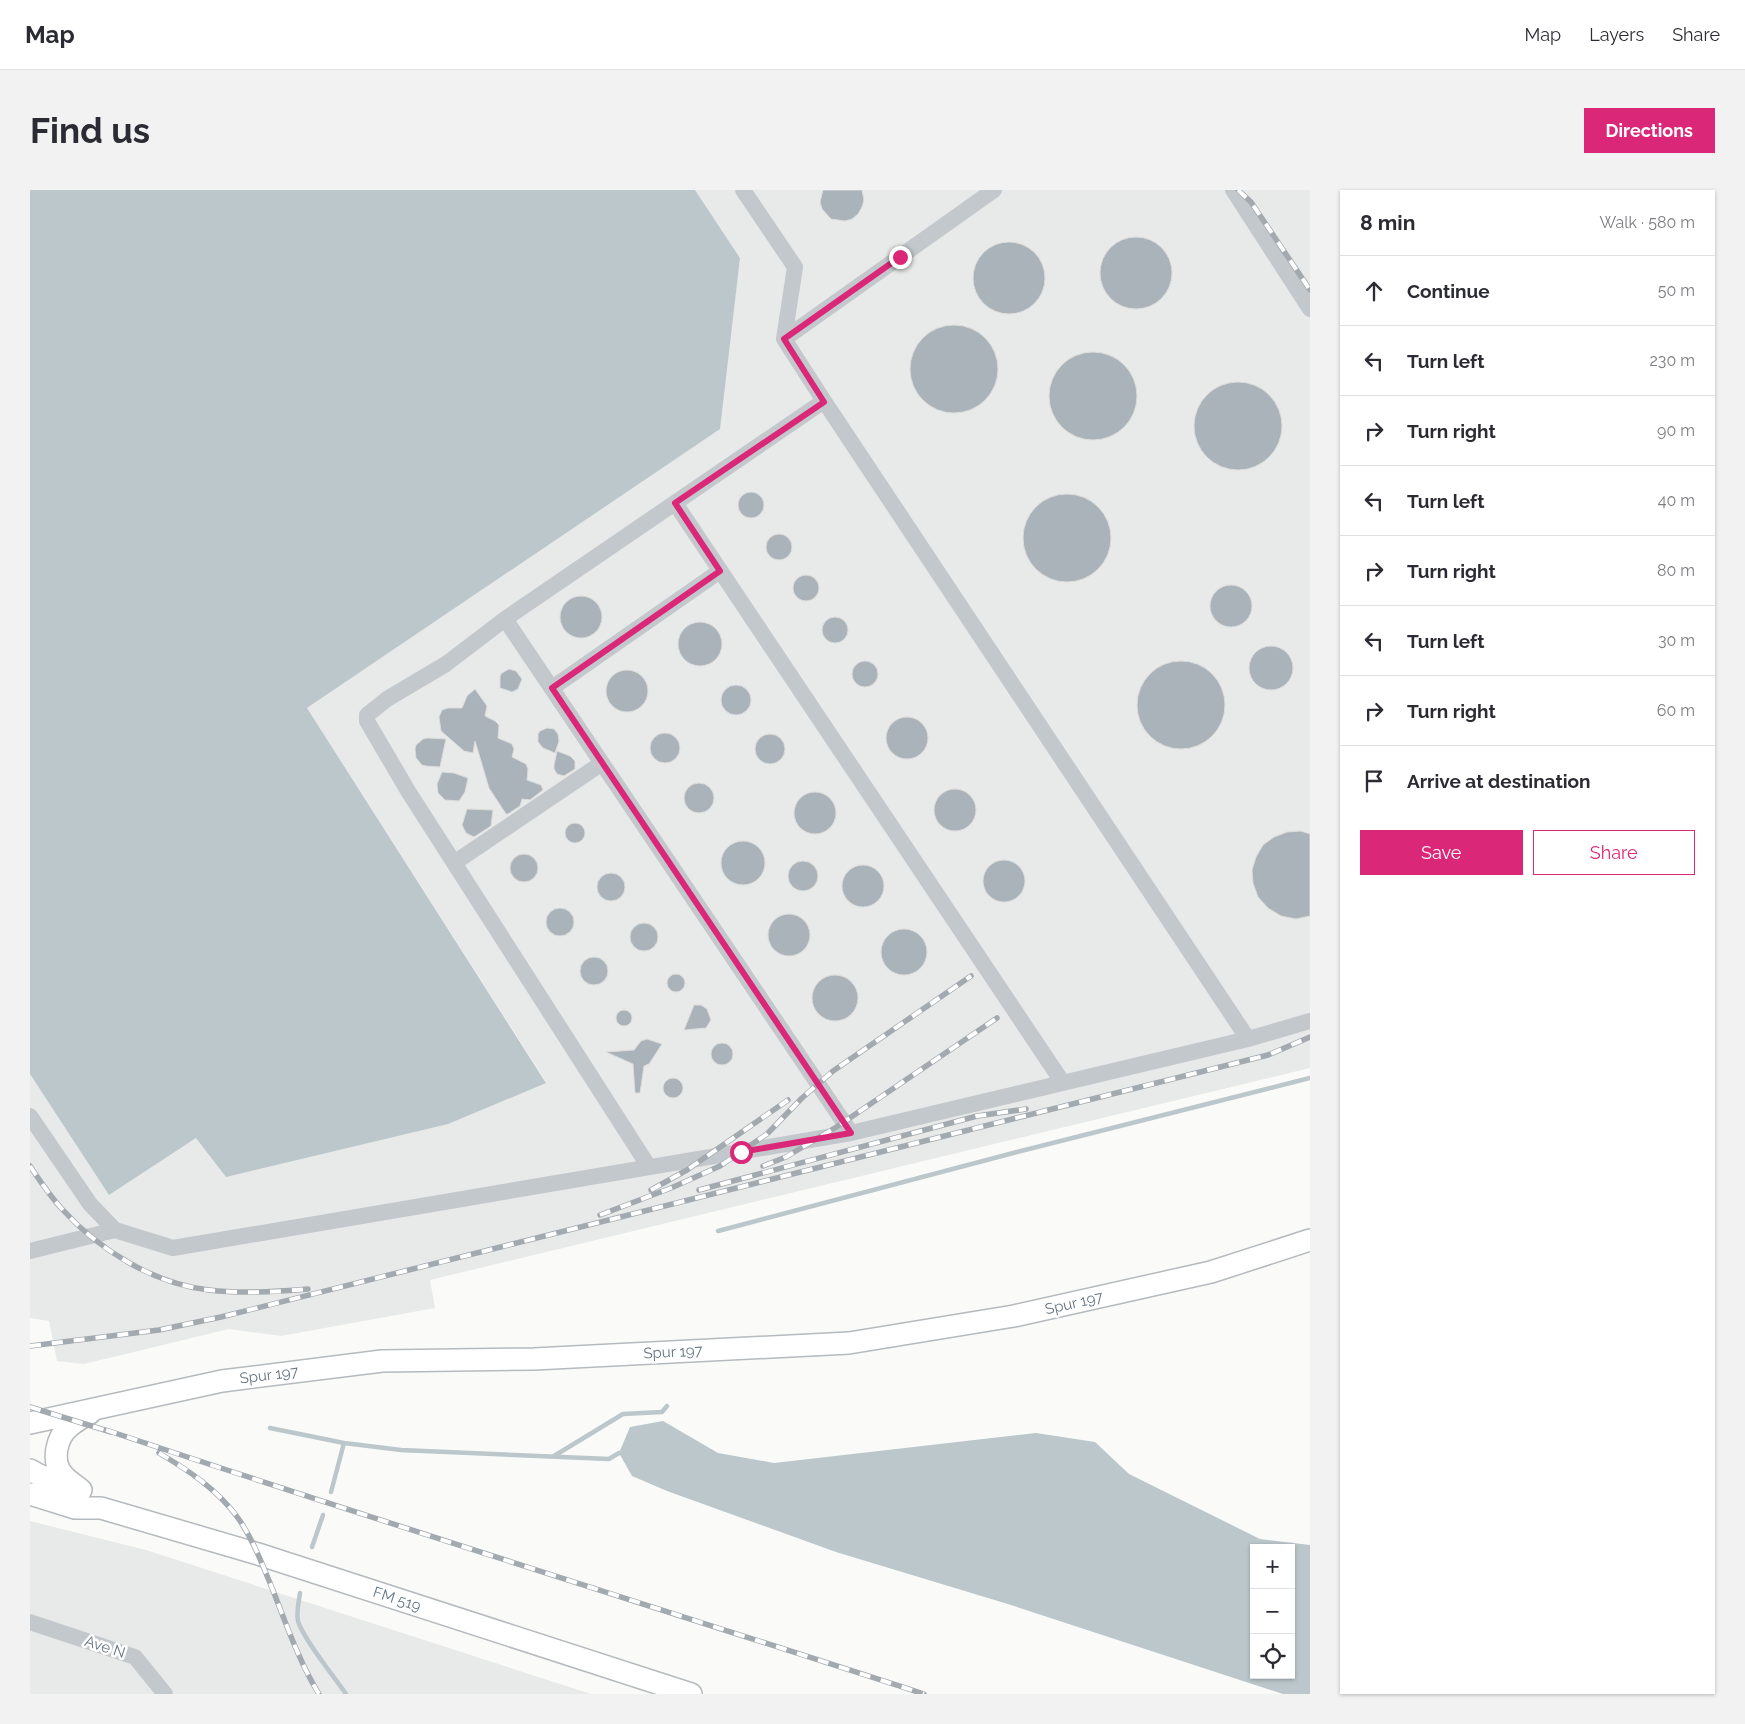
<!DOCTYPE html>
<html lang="en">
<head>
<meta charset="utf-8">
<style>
	body { margin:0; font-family:Raleway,sans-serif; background:#f2f2f3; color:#2b2b33 }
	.controls { position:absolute; right:15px; bottom:15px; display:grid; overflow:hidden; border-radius:0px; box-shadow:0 1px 4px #0004 }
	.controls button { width:45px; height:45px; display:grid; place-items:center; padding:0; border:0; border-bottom:1px solid #e1e1e2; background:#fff; color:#2b2b33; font:25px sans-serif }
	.stop { position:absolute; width:15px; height:15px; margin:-11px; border:4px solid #db2777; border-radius:50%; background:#fff }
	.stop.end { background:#db2777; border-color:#fff; box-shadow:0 1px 5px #0008 }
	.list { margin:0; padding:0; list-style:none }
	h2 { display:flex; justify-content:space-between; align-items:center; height:65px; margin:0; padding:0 20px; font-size:21px }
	h2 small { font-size:16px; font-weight:400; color:#7c7c81 }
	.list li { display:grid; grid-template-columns:32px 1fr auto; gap:15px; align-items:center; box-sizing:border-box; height:70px; padding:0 20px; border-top:1px solid #e1e1e2 }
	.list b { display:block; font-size:19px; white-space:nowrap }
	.list em { font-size:16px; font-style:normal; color:#7c7c81 }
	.actions { display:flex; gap:10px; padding:15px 20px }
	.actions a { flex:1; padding:11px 0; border:1px solid #db2777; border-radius:0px; text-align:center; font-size:18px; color:#db2777 }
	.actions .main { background:#db2777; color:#fff }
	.icon { flex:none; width:28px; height:28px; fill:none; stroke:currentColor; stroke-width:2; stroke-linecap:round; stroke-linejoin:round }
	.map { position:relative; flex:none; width:1280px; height:1504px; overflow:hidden; border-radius:0px }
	header { display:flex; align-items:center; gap:30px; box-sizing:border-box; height:70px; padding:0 25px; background:#fff; border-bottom:1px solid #e1e1e2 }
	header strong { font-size:24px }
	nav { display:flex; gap:28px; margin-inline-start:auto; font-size:18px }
	.intro { display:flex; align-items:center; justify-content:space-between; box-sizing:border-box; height:120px; padding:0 30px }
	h1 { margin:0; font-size:35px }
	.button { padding:12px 22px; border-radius:0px; background:#db2777; color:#fff; font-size:18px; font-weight:700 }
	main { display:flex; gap:30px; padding:0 30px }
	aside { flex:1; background:#fff; border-radius:0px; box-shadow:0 1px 4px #0004 }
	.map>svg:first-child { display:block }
	.built { fill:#e8e9e9 }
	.water { fill:#bbc7cb; fill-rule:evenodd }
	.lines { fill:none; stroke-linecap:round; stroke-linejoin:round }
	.stream { stroke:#bbc7cb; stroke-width:4.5 }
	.building { fill:#aab3b9; stroke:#dcdcda }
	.major-casing { stroke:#b5babe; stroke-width:24 }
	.minor { stroke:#c3c8cc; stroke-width:16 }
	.major { stroke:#fff; stroke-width:21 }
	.rail-casing { stroke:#a2aab0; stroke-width:5.5 }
	.rail { stroke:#fff; stroke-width:4; stroke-dasharray:11; stroke-linecap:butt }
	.route { stroke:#db2777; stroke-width:6 }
	.labels { text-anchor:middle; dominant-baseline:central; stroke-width:5; stroke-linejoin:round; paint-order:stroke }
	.street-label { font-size:15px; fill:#657683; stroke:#fff }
</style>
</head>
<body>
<header>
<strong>Map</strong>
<nav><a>Map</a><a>Layers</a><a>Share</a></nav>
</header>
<div class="intro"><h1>Find us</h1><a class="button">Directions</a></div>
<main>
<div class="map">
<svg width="1280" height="1504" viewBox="0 0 1280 1504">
	<rect width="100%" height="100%" fill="#fafaf8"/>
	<path class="built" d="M 665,0 L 1280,0 L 1280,878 L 400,1090 L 405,1118 L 251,1146 L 199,1139 L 54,1174 L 27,1171 L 19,1131 L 0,1128 L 0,884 L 80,1004 L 166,948 L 516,892 L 277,518 L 689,239 L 710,68 Z
		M 0,1331 L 116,1360 L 561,1504 L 0,1504 Z"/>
	<path class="water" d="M 0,0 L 665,0 L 710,68 L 690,239 L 277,518 L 516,893 L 418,934 L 196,987 L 166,948 L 79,1005 L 0,884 Z
		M 633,1231 L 688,1263 L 744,1273 L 1006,1243 L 1065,1252 L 1099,1284 L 1230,1349 L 1280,1355 L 1280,1504 L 1253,1504 L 981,1415 L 806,1362 L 637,1301 L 602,1286 L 589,1263 L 600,1237 ZM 1224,1358 L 1261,1358 L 1261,1485 L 1224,1485 Z"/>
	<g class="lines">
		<path class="stream" d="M 688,1041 L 987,962 L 1280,888
			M 240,1238 L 314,1253 L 371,1260 L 579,1269 L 589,1263
			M 524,1266 L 593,1224 L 632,1222 L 637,1216
			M 301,1302 L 314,1253
			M 282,1357 L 293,1325
			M 270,1403 C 269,1411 266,1422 268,1431 C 272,1447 305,1488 316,1504"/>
	</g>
	<path class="building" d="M 793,0 L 832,0 L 834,10 L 832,17 L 828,24 L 822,29 L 815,31 L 801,29 L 792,19 L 790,12 Z
		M1070 83a36 36 0 1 1 72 0a36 36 0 1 1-72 0Z
		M943 88a36 36 0 1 1 72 0a36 36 0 1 1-72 0Z
		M880 179a44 44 0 1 1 88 0a44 44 0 1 1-88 0Z
		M1019 206a44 44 0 1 1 88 0a44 44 0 1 1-88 0Z
		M1164 236a44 44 0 1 1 88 0a44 44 0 1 1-88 0Z
		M708 315a13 13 0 1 1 26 0a13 13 0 1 1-26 0Z
		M993 348a44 44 0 1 1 88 0a44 44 0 1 1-88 0Z
		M736 357a13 13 0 1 1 26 0a13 13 0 1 1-26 0Z
		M763 398a13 13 0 1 1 26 0a13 13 0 1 1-26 0Z
		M1180 416a21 21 0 1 1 42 0a21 21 0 1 1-42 0Z
		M530 427a21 21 0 1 1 42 0a21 21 0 1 1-42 0Z
		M792 440a13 13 0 1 1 26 0a13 13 0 1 1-26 0Z
		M648 454a22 22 0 1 1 44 0a22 22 0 1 1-44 0Z
		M1219 478a22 22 0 1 1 44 0a22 22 0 1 1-44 0Z
		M822 484a13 13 0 1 1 26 0a13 13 0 1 1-26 0Z
		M1107 515a44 44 0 1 1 88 0a44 44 0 1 1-88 0Z
		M 479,479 L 486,481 L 492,489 L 488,499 L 482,502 L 470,498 L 470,486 L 472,483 Z
		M576 501a21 21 0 1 1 42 0a21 21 0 1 1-42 0Z
		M691 510a15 15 0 1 1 30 0a15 15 0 1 1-30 0Z
		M 445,499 L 457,516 L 455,526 L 465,531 L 469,535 L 468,548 L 482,554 L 484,559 L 482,567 L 496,574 L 498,579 L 497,590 L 511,595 L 513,600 L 500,610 L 492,609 L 490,616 L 478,624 L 476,624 L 459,598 L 445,551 L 443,563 L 434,561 L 411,541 L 409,527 L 412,520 L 418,518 L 432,518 L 437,506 Z
		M856 548a21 21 0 1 1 42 0a21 21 0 1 1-42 0Z
		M 517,538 L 524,539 L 528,544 L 529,551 L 525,563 L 513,558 L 508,552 L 508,544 L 510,541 Z
		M620 558a15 15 0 1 1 30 0a15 15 0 1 1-30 0Z
		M725 559a15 15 0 1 1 30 0a15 15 0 1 1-30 0Z
		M 397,548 L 416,549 L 410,577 L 396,576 L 392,575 L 386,568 L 385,559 L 386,555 L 393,549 Z
		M 527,561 L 540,566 L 545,571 L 545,579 L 534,586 L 527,584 L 524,579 L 524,575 Z
		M 412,582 L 424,583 L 438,588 L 435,602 L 429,611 L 415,610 L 408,603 L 407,594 Z
		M654 608a15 15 0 1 1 30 0a15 15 0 1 1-30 0Z
		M904 620a21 21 0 1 1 42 0a21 21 0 1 1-42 0Z
		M764 623a21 21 0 1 1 42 0a21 21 0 1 1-42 0Z
		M 437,619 L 463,620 L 461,636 L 444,647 L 436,643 L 432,635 Z
		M535 643a10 10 0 1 1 20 0a10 10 0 1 1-20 0Z
		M 1271,641 L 1280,644 L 1280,726 L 1266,729 L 1251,726 L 1238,718 L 1228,707 L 1223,693 L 1222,680 L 1226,667 L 1233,655 L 1244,647 L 1257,642 Z
		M691 673a22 22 0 1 1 44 0a22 22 0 1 1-44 0Z
		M480 678a14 14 0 1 1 28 0a14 14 0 1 1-28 0Z
		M953 691a21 21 0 1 1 42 0a21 21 0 1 1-42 0Z
		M758 686a15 15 0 1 1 30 0a15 15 0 1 1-30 0Z
		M812 696a21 21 0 1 1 42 0a21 21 0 1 1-42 0Z
		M567 697a14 14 0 1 1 28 0a14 14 0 1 1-28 0Z
		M516 732a14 14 0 1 1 28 0a14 14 0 1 1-28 0Z
		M738 745a21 21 0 1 1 42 0a21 21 0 1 1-42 0Z
		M600 747a14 14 0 1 1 28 0a14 14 0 1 1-28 0Z
		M851 762a23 23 0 1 1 46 0a23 23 0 1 1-46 0Z
		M550 781a14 14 0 1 1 28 0a14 14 0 1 1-28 0Z
		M637 793a9 9 0 1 1 18 0a9 9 0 1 1-18 0Z
		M782 808a23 23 0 1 1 46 0a23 23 0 1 1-46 0Z
		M 664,815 L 671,815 L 677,819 L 681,830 L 676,838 L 654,840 Z
		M586 828a8 8 0 1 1 16 0a8 8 0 1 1-16 0Z
		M 617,849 L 632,854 L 619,874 L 614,876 L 610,903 L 605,903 L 603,874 L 576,862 L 604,860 L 611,851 Z
		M681 864a11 11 0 1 1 22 0a11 11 0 1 1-22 0Z
		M633 898a10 10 0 1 1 20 0a10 10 0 1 1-20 0Z"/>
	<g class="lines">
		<g class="major-casing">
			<path id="major" d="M 0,1233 L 192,1191 L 352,1171 L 504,1169 L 819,1153 L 984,1126 L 1181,1082 L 1280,1050
				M 0,1280 L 9,1285 L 43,1297
				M 51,1300 C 45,1295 38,1291 33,1285 C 21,1272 26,1247 40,1236 C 46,1231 53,1227 60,1223
				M 0,1304 L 45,1318 L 71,1318 L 228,1364 L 661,1504"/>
		</g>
		<path class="minor" d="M 713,0 L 765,77 L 754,149 L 794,211 L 1218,849
			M 1203,0 L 1280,119
			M 754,149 L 964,0
			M 794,211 L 475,429 L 821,943
			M 645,313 L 1033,893
			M 475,429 L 416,474 L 357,509 L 337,525 L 337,531 L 378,601 L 619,977
			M 522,498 L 690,381
			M 424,673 L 572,573
			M 0,926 L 60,1014 L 85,1040 L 143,1058 L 821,943 L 1218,849 L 1280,831
			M 0,1061 L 85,1040
			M 0,1432 L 105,1467 L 135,1504"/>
		<use href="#major" class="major"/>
		<g class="rail-casing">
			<path id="rail" d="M 1208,0 L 1221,12 L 1280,100
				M 0,976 C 10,991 20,1006 32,1019 C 69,1060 124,1094 179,1100 C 212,1104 245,1102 278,1099
				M 733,976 L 756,967 L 808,936 L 967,828
				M 621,1000 L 657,980 L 758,910
				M 669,1000 L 947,926 L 996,919
				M 570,1025 L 641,998 L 690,976 L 737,944 L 772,908 L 803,881 L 941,786
				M 0,1156 L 129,1140 L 191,1127 L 1238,865 L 1280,847
				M 0,1217 L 81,1242
				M 76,1240 C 348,1331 622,1416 894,1504
				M 129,1263 C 158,1280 188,1300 208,1328 C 222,1348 231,1371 240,1393 C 255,1430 268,1470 289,1504"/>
		</g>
		<use href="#rail" class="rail"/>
	</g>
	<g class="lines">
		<path class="route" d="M 711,962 L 821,943 L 522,498 L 690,381 L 645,313 L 794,212 L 754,149 L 870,67"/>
	</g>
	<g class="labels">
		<g class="street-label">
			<text transform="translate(1044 1113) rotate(-13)">Spur 197</text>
			<text transform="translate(643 1162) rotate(-3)">Spur 197</text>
			<text transform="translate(239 1185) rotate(-7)">Spur 197</text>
			<text transform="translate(367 1409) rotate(18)">FM 519</text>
			<text transform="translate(75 1457) rotate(18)">Ave N</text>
		</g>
	</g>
</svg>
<div class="controls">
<button>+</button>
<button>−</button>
<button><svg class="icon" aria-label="locate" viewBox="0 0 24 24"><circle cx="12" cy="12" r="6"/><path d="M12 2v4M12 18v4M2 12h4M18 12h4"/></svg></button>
</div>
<div class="stop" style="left:711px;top:962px"></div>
<div class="stop end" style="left:870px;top:67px"></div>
</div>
<aside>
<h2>8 min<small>Walk · 580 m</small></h2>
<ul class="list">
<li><svg class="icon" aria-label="ahead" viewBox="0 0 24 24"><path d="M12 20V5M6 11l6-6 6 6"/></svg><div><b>Continue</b></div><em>50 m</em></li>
<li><svg class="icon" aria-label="left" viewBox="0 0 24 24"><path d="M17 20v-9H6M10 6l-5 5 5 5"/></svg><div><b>Turn left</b></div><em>230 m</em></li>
<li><svg class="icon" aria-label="right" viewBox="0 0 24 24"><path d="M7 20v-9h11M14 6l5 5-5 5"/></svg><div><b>Turn right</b></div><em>90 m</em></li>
<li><svg class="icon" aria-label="left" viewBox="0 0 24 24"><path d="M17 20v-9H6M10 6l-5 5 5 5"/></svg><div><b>Turn left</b></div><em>40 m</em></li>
<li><svg class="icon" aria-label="right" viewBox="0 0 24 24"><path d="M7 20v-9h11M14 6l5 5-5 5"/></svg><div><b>Turn right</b></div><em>80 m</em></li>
<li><svg class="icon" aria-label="left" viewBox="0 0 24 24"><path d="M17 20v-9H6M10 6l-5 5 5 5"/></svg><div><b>Turn left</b></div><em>30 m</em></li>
<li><svg class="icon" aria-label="right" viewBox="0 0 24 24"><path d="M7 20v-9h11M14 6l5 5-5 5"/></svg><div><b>Turn right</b></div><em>60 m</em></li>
<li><svg class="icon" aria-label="arrive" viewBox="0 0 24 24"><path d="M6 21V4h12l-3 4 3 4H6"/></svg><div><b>Arrive at destination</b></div></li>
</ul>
<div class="actions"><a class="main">Save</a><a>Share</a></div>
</aside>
</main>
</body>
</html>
